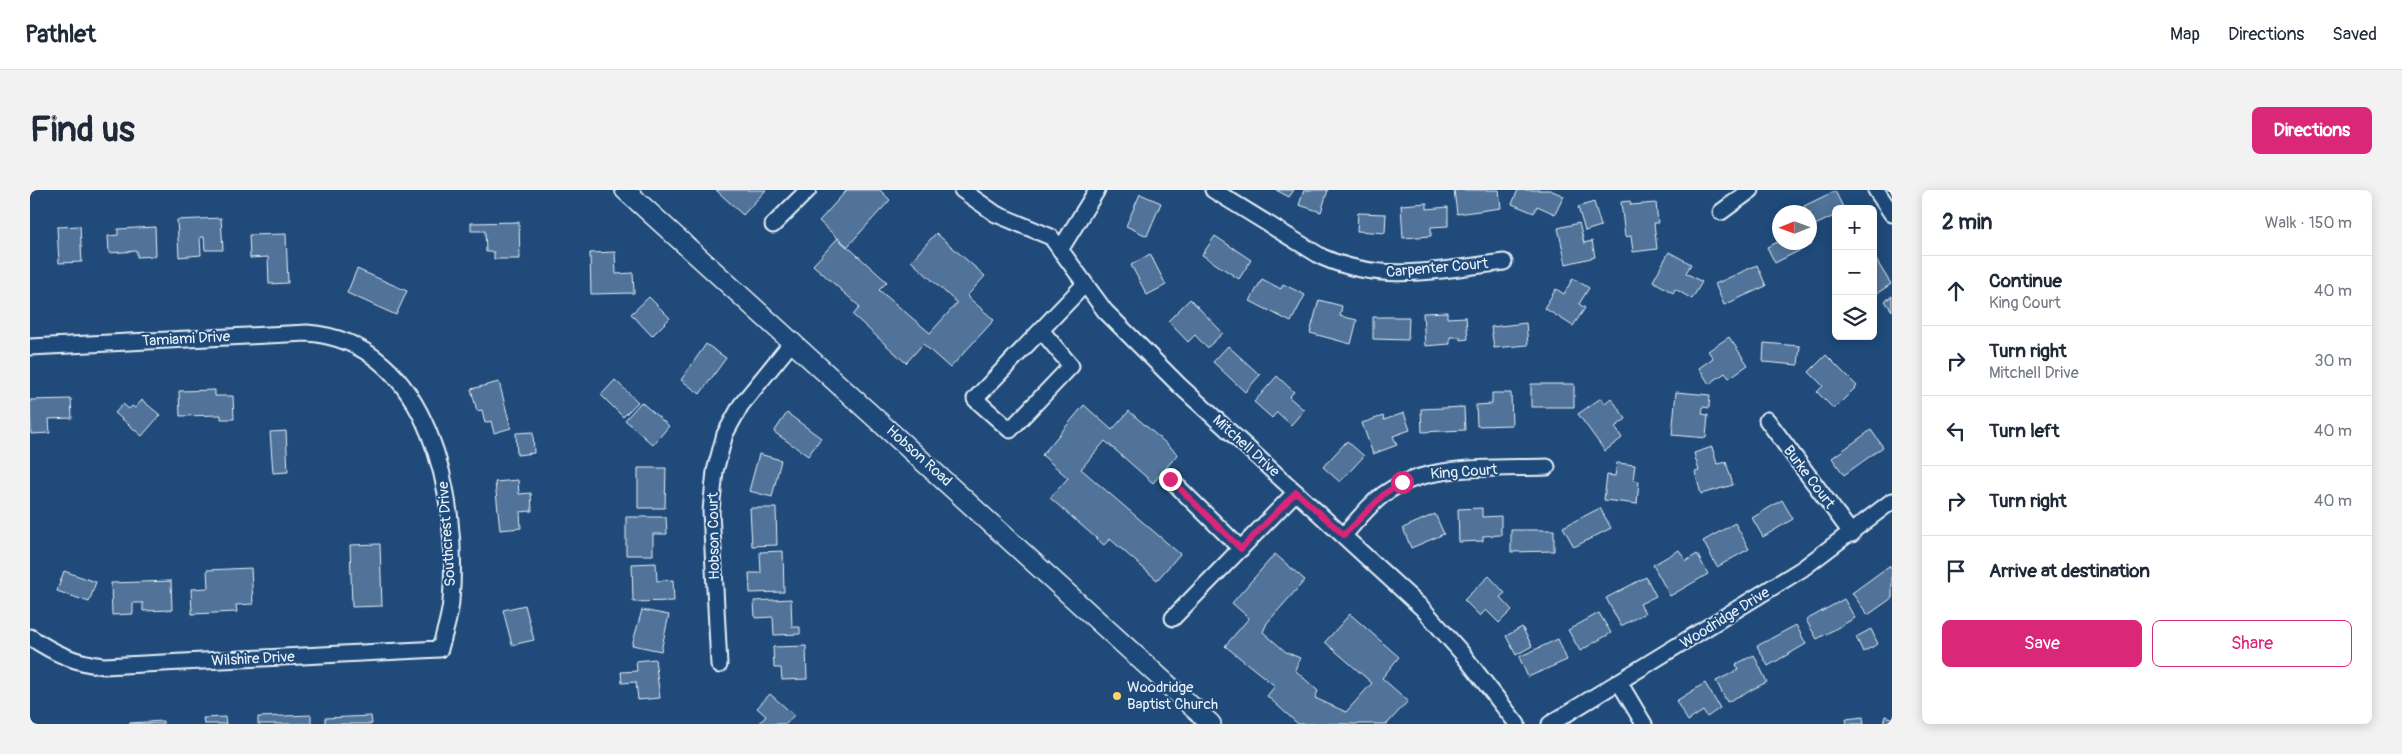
<!DOCTYPE html>
<html lang="en">
<head>
<meta charset="utf-8">
<style>
	body { margin:0; font-family:Pangolin,sans-serif; background:#f2f2f3; color:#1f2937 }
	.controls { position:absolute; right:15px; top:15px; display:grid; overflow:hidden; border-radius:8px; box-shadow:0 2px 12px #0003 }
	.controls button { width:45px; height:45px; display:grid; place-items:center; padding:0; border:0; border-bottom:1px solid #e0e1e3; background:#fff; color:#1f2937; font:25px sans-serif }
	.compass { position:absolute; left:1742px; top:15px; width:45px; height:45px; border-radius:50%; background:#fff; box-shadow:0 2px 12px #0003; rotate:269deg }
	.stop { position:absolute; width:15px; height:15px; margin:-11px; border:4px solid #db2777; border-radius:50%; background:#fff }
	.stop.end { background:#db2777; border-color:#fff; box-shadow:0 1px 5px #0008 }
	.list { margin:0; padding:0; list-style:none }
	h2 { display:flex; justify-content:space-between; align-items:center; height:65px; margin:0; padding:0 20px; font-size:21px }
	h2 small { font-size:16px; font-weight:400; color:#747a83 }
	.list li { display:grid; grid-template-columns:32px 1fr auto; gap:15px; align-items:center; box-sizing:border-box; height:70px; padding:0 20px; border-top:1px solid #e0e1e3 }
	.list b { display:block; font-size:19px; white-space:nowrap }
	.list p { margin:0; font-size:16px; white-space:nowrap; color:#747a83 }
	.list em { font-size:16px; font-style:normal; color:#747a83 }
	.actions { display:flex; gap:10px; padding:15px 20px }
	.actions a { flex:1; padding:11px 0; border:1px solid #db2777; border-radius:8px; text-align:center; font-size:18px; color:#db2777 }
	.actions .main { background:#db2777; color:#fff }
	.icon { flex:none; width:28px; height:28px; fill:none; stroke:currentColor; stroke-width:2; stroke-linecap:round; stroke-linejoin:round }
	.map { position:relative; flex:none; width:1862px; height:534px; overflow:hidden; border-radius:8px }
	header { display:flex; align-items:center; gap:30px; box-sizing:border-box; height:70px; padding:0 25px; background:#fff; border-bottom:1px solid #e0e1e3 }
	header strong { font-size:24px }
	nav { display:flex; gap:28px; margin-inline-start:auto; font-size:18px }
	.intro { display:flex; align-items:center; justify-content:space-between; box-sizing:border-box; height:120px; padding:0 30px }
	h1 { margin:0; font-size:35px }
	.button { padding:12px 22px; border-radius:8px; background:#db2777; color:#fff; font-size:18px; font-weight:700 }
	main { display:flex; gap:30px; padding:0 30px }
	aside { flex:1; background:#fff; border-radius:8px; box-shadow:0 2px 12px #0003 }
	.map>svg:first-child { display:block }
	.building { fill:#517399; stroke:#e8f1f8 }
	.lines { fill:none; stroke-linecap:round; stroke-linejoin:round }
	.minor-casing { stroke:#e8f1f8; stroke-width:19 }
	.major-casing { stroke:#e8f1f8; stroke-width:22 }
	.minor { stroke:#1f4a7a; stroke-width:15 }
	.major { stroke:#1f4a7a; stroke-width:19 }
	.route { stroke:#db2777; stroke-width:6 }
	.poi-dot { fill:#ffd166; stroke:#1f4a7a; stroke-width:2 }
	.labels { text-anchor:middle; dominant-baseline:central; stroke-width:4; stroke-linejoin:round; paint-order:stroke }
	.street-label { font-size:15px; fill:#e8f1f8; stroke:#1f4a7a }
	.poi-label { font-size:15px; fill:#e8f1f8; stroke:#1f4a7a; text-anchor:start }
</style>
</head>
<body>
<header>
<strong>Pathlet</strong>
<nav><a>Map</a><a>Directions</a><a>Saved</a></nav>
</header>
<div class="intro"><h1>Find us</h1><a class="button">Directions</a></div>
<main>
<div class="map">
<svg width="1862" height="534" viewBox="0 0 1862 534">
	<rect width="100%" height="100%" fill="#1f4a7a"/>
	<filter id="ink" filterUnits="userSpaceOnUse"><feTurbulence type="fractalNoise" baseFrequency=".02" numOctaves="2"/><feDisplacementMap in="SourceGraphic" scale="10" xChannelSelector="R" yChannelSelector="G"/><feConvolveMatrix kernelMatrix="1 2 1 2 8 2 1 2 1" color-interpolation-filters="sRGB"/></filter>
	<g filter="url(#ink)">
		<path class="building" d="M 686,0 L 736,0 L 713,25 Z
			M 817,0 L 850,0 L 860,10 L 817,57 L 789,31 Z
			M 1246,0 L 1264,0 L 1259,7 Z
			M 1274,0 L 1298,0 L 1291,22 L 1269,15 Z
			M 1424,0 L 1469,0 L 1471,18 L 1427,24 Z
			M 1488,0 L 1520,0 L 1534,6 L 1525,24 L 1507,16 L 1504,23 L 1482,14 Z
			M 1805,1 L 1814,19 L 1806,19 L 1806,25 L 1783,36 L 1780,22 L 1777,22 L 1774,16 Z
			M 1110,4 L 1131,13 L 1117,46 L 1096,36 Z
			M 1600,11 L 1601,15 L 1626,13 L 1628,33 L 1624,33 L 1627,59 L 1603,62 L 1601,46 L 1595,47 L 1591,12 Z
			M 1564,12 L 1571,36 L 1555,41 L 1548,17 Z
			M 1397,13 L 1397,19 L 1418,17 L 1418,36 L 1401,37 L 1401,46 L 1373,48 L 1371,15 Z
			M 1328,23 L 1356,24 L 1355,43 L 1327,41 Z
			M 191,28 L 193,60 L 175,60 L 174,47 L 170,47 L 171,65 L 149,67 L 147,30 Z
			M 489,32 L 490,69 L 464,69 L 464,62 L 456,62 L 455,41 L 441,41 L 441,33 Z
			M 1549,33 L 1554,53 L 1562,51 L 1565,67 L 1536,74 L 1528,38 Z
			M 50,36 L 52,72 L 29,73 L 27,37 Z
			M 125,37 L 126,66 L 107,67 L 107,61 L 79,63 L 78,46 L 88,45 L 88,39 Z
			M 906,43 L 955,86 L 937,106 L 964,130 L 920,178 L 893,154 L 876,173 L 823,125 L 830,117 L 783,75 L 808,48 L 857,92 L 849,100 L 900,143 L 927,113 L 881,71 Z
			M 256,44 L 258,93 L 239,94 L 238,67 L 220,68 L 219,45 Z
			M 1185,46 L 1221,70 L 1209,89 L 1172,65 Z
			M 1780,48 L 1782,54 L 1745,73 L 1737,57 L 1750,51 L 1750,52 L 1780,52 Z
			M 585,62 L 586,84 L 603,83 L 604,103 L 561,104 L 560,63 Z
			M 1639,62 L 1661,74 L 1656,83 L 1672,92 L 1662,109 L 1645,99 L 1643,103 L 1623,91 Z
			M 1120,64 L 1136,95 L 1117,105 L 1101,75 Z
			M 1843,65 L 1861,94 L 1843,106 Z
			M 1727,75 L 1736,96 L 1694,115 L 1685,94 Z
			M 327,79 L 377,101 L 366,125 L 317,103 Z
			M 1543,88 L 1559,98 L 1549,114 L 1555,118 L 1543,136 L 1514,118 L 1526,99 L 1534,104 Z
			M 1232,89 L 1251,99 L 1253,94 L 1275,105 L 1261,132 L 1220,111 Z
			M 1862,106 L 1862,121 L 1855,111 Z
			M 619,107 L 640,128 L 622,146 L 601,124 Z
			M 1160,109 L 1193,143 L 1177,158 L 1165,145 L 1158,152 L 1138,131 Z
			M 1289,110 L 1312,116 L 1310,126 L 1327,130 L 1321,154 L 1280,143 Z
			M 1417,122 L 1417,128 L 1436,127 L 1438,149 L 1430,150 L 1430,147 L 1420,147 L 1420,154 L 1395,156 L 1393,123 Z
			M 1343,127 L 1379,127 L 1378,150 L 1343,149 Z
			M 1496,133 L 1498,155 L 1464,158 L 1461,137 Z
			M 1699,147 L 1718,175 L 1699,188 L 1695,183 L 1679,194 L 1669,178 L 1683,168 L 1678,161 Z
			M 1734,153 L 1770,156 L 1768,175 L 1733,172 Z
			M 676,154 L 696,168 L 670,204 L 651,190 Z
			M 1198,156 L 1230,185 L 1215,202 L 1183,172 Z
			M 1796,165 L 1827,196 L 1804,219 L 1787,202 L 1793,196 L 1779,182 Z
			M 1247,186 L 1264,202 L 1259,207 L 1274,220 L 1261,235 L 1247,222 L 1242,228 L 1224,212 Z
			M 585,190 L 608,212 L 593,227 L 571,205 Z
			M 469,192 L 481,238 L 464,243 L 461,231 L 455,233 L 452,220 L 447,221 L 441,199 Z
			M 1501,194 L 1544,194 L 1544,217 L 1501,217 Z
			M 185,200 L 185,206 L 203,206 L 204,229 L 191,229 L 191,225 L 150,226 L 149,201 Z
			M 1646,202 L 1680,205 L 1679,218 L 1673,217 L 1672,224 L 1678,225 L 1676,248 L 1642,245 Z
			M 1462,203 L 1481,203 L 1482,235 L 1447,236 L 1446,215 L 1462,214 Z
			M 1571,208 L 1575,213 L 1581,208 L 1596,229 L 1585,237 L 1592,248 L 1575,261 L 1548,224 Z
			M 41,209 L 42,228 L 19,229 L 20,243 L 1,244 L 0,210 Z
			M 112,210 L 130,225 L 112,246 L 85,223 L 93,214 L 99,219 L 102,216 L 105,218 Z
			M 611,212 L 639,236 L 623,255 L 595,230 Z
			M 1054,215 L 1082,240 L 1099,221 L 1148,264 L 1123,293 L 1075,251 L 1051,279 L 1150,364 L 1127,390 L 1080,349 L 1074,355 L 1020,308 L 1038,288 L 1012,265 Z
			M 1434,217 L 1435,240 L 1392,242 L 1391,219 Z
			M 757,223 L 791,248 L 778,266 L 744,242 Z
			M 1374,223 L 1380,240 L 1363,246 L 1367,255 L 1343,264 L 1332,233 L 1353,226 L 1354,230 Z
			M 1841,240 L 1853,257 L 1814,285 L 1802,268 Z
			M 256,241 L 258,282 L 243,283 L 240,242 Z
			M 503,242 L 504,263 L 487,265 L 486,243 Z
			M 1317,251 L 1334,266 L 1310,292 L 1293,277 Z
			M 1682,257 L 1687,274 L 1696,272 L 1703,295 L 1671,304 L 1665,282 L 1669,281 L 1664,263 Z
			M 729,264 L 751,270 L 742,307 L 719,301 Z
			M 1587,273 L 1605,275 L 1603,290 L 1609,291 L 1607,314 L 1574,310 L 1577,285 L 1585,286 Z
			M 608,278 L 636,278 L 635,318 L 608,318 Z
			M 488,290 L 489,304 L 501,303 L 502,321 L 490,322 L 491,338 L 470,340 L 465,292 Z
			M 1752,310 L 1763,329 L 1733,347 L 1722,328 Z
			M 720,318 L 746,318 L 747,355 L 722,356 Z
			M 1452,318 L 1452,327 L 1471,326 L 1471,345 L 1453,346 L 1453,351 L 1429,352 L 1428,319 Z
			M 1570,318 L 1581,338 L 1544,357 L 1533,337 Z
			M 1405,324 L 1414,344 L 1381,358 L 1373,338 Z
			M 596,327 L 636,327 L 637,344 L 623,344 L 623,365 L 596,365 Z
			M 1705,333 L 1719,359 L 1687,377 L 1673,351 Z
			M 1481,340 L 1524,340 L 1524,361 L 1481,362 Z
			M 350,354 L 352,416 L 322,417 L 320,355 Z
			M 1649,360 L 1656,371 L 1667,364 L 1678,384 L 1640,406 L 1623,375 Z
			M 753,361 L 754,402 L 720,403 L 719,383 L 731,383 L 730,362 Z
			M 1245,364 L 1275,390 L 1237,433 L 1233,442 L 1256,462 L 1270,468 L 1265,480 L 1288,501 L 1285,508 L 1316,522 L 1342,493 L 1295,452 L 1320,424 L 1369,467 L 1352,488 L 1378,511 L 1357,534 L 1268,534 L 1237,506 L 1245,496 L 1195,456 L 1219,428 L 1202,413 Z
			M 626,373 L 627,391 L 643,390 L 644,411 L 603,412 L 602,374 Z
			M 1859,376 L 1862,380 L 1862,408 L 1838,425 L 1822,403 Z
			M 221,378 L 223,414 L 206,415 L 207,422 L 162,424 L 161,399 L 178,398 L 177,380 Z
			M 34,381 L 66,392 L 59,412 L 27,401 Z
			M 1459,386 L 1475,403 L 1470,407 L 1482,420 L 1469,433 L 1456,420 L 1450,426 L 1434,410 Z
			M 1616,387 L 1626,406 L 1610,414 L 1615,423 L 1591,436 L 1576,408 Z
			M 141,391 L 142,420 L 113,421 L 113,413 L 103,413 L 103,424 L 82,425 L 81,393 Z
			M 761,409 L 762,437 L 770,437 L 770,444 L 744,445 L 743,427 L 725,428 L 724,411 Z
			M 1814,409 L 1825,428 L 1787,449 L 1776,430 Z
			M 495,415 L 504,450 L 482,455 L 473,420 Z
			M 612,420 L 639,425 L 631,461 L 602,455 Z
			M 1569,423 L 1581,443 L 1550,461 L 1538,440 Z
			M 1766,435 L 1776,454 L 1738,476 L 1727,456 Z
			M 1492,437 L 1502,456 L 1486,465 L 1476,446 Z
			M 1841,439 L 1848,454 L 1833,462 L 1826,447 Z
			M 1528,449 L 1537,470 L 1498,487 L 1489,467 Z
			M 776,456 L 777,489 L 752,490 L 751,478 L 744,478 L 743,457 Z
			M 1724,465 L 1737,492 L 1697,512 L 1686,491 L 1708,480 L 1706,474 Z
			M 625,469 L 630,508 L 608,510 L 606,492 L 592,493 L 591,482 L 607,481 L 606,471 Z
			M 1675,493 L 1690,518 L 1677,527 L 1673,521 L 1658,531 L 1646,511 Z
			M 740,504 L 764,525 L 756,534 L 729,534 L 736,526 L 727,518 Z
			M 281,525 L 281,534 L 228,534 L 228,527 Z
			M 341,526 L 342,534 L 295,534 L 295,528 Z
			M 1855,526 L 1862,528 L 1862,534 L 1853,534 Z
			M 195,527 L 196,534 L 174,534 L 173,528 Z
			M 1833,527 L 1834,534 L 1817,534 L 1816,529 Z
			M 133,531 L 133,534 L 99,534 L 99,533 Z"/>
		<g class="lines">
			<g class="minor-casing">
				<path id="minor" d="M 932,0 L 966,24 L 1021,47 L 1075,121 L 1150,196 L 1393,419 L 1431,462 L 1487,534
					M 1183,0 L 1292,67 C 1353,94 1410,80 1474,72
					M 1846,0 L 1862,24
					M 1691,22 L 1721,0
					M 743,35 L 778,0
					M 1030,60 L 1067,0
					M 1011,140 L 1041,176 L 980,240 L 945,209 L 1055,94
					M 0,157 L 277,143 C 401,152 430,311 421,411 C 420,427 414,444 410,459 L 74,476 C 45,473 24,463 0,447
					M 1737,230 L 1822,344
					M 1140,289 L 1211,359
					M 1314,345 C 1327,331 1340,313 1357,302 C 1398,273 1468,279 1517,277
					M 1143,428 L 1266,302
					M 689,475 L 681,321 L 685,281 L 695,244 L 711,215 L 763,151
					M 1589,492 L 1614,534
					M 1520,534 L 1772,379 L 1862,311"/>
			</g>
			<g class="major-casing">
				<path id="major" d="M 595,0 L 1181,534"/>
			</g>
			<use href="#minor" class="minor"/>
			<use href="#major" class="major"/>
		</g>
	</g>
	<g class="lines" filter="url(#ink)">
		<path class="route" d="M 1140,289 L 1211,359 L 1266,302 L 1314,345 L 1355,303 L 1372,292"/>
	</g>
	<circle class="poi-dot" cx="1087" cy="506" r="5"/>
	<g class="labels">
		<g class="street-label">
			<text transform="translate(1407 78) rotate(-5)">Carpenter Court</text>
			<text transform="translate(156 149) rotate(-3)">Tamiami Drive</text>
			<text transform="translate(1216 256) rotate(42)">Mitchell Drive</text>
			<text transform="translate(889 266) rotate(42)">Hobson Road</text>
			<text transform="translate(1434 282) rotate(-4)">King Court</text>
			<text transform="translate(1779 287) rotate(53)">Burke Court</text>
			<text transform="translate(417 344) rotate(-94)">Southcrest Drive</text>
			<text transform="translate(684 346) rotate(-91)">Hobson Court</text>
			<text transform="translate(1695 428) rotate(-32)">Woodridge Drive</text>
			<text transform="translate(223 469) rotate(-3)">Wilshire Drive</text>
		</g>
		<g class="poi-label">
			<text x="1097" y="497">Woodridge<tspan x="1097" dy="17">Baptist Church</tspan></text>
		</g>
	</g>
</svg>
<div class="controls">
<button>+</button>
<button>−</button>
<button><svg class="icon" aria-label="layers" viewBox="0 0 24 24"><path d="M12 4l9 5-9 5-9-5zM3 14l9 5 9-5"/></svg></button>
</div>
<svg class="compass" viewBox="-18 -18 36 36"><path d="M0-13l5 13h-10z" fill="#e53935"/><path d="M0 13l5-13h-10z" fill="#747a83"/></svg>
<div class="stop" style="left:1372px;top:292px"></div>
<div class="stop end" style="left:1140px;top:289px"></div>
</div>
<aside>
<h2>2 min<small>Walk · 150 m</small></h2>
<ul class="list">
<li><svg class="icon" aria-label="ahead" viewBox="0 0 24 24"><path d="M12 20V5M6 11l6-6 6 6"/></svg><div><b>Continue</b><p>King Court</p></div><em>40 m</em></li>
<li><svg class="icon" aria-label="right" viewBox="0 0 24 24"><path d="M7 20v-9h11M14 6l5 5-5 5"/></svg><div><b>Turn right</b><p>Mitchell Drive</p></div><em>30 m</em></li>
<li><svg class="icon" aria-label="left" viewBox="0 0 24 24"><path d="M17 20v-9H6M10 6l-5 5 5 5"/></svg><div><b>Turn left</b></div><em>40 m</em></li>
<li><svg class="icon" aria-label="right" viewBox="0 0 24 24"><path d="M7 20v-9h11M14 6l5 5-5 5"/></svg><div><b>Turn right</b></div><em>40 m</em></li>
<li><svg class="icon" aria-label="arrive" viewBox="0 0 24 24"><path d="M6 21V4h12l-3 4 3 4H6"/></svg><div><b>Arrive at destination</b></div></li>
</ul>
<div class="actions"><a class="main">Save</a><a>Share</a></div>
</aside>
</main>
</body>
</html>
